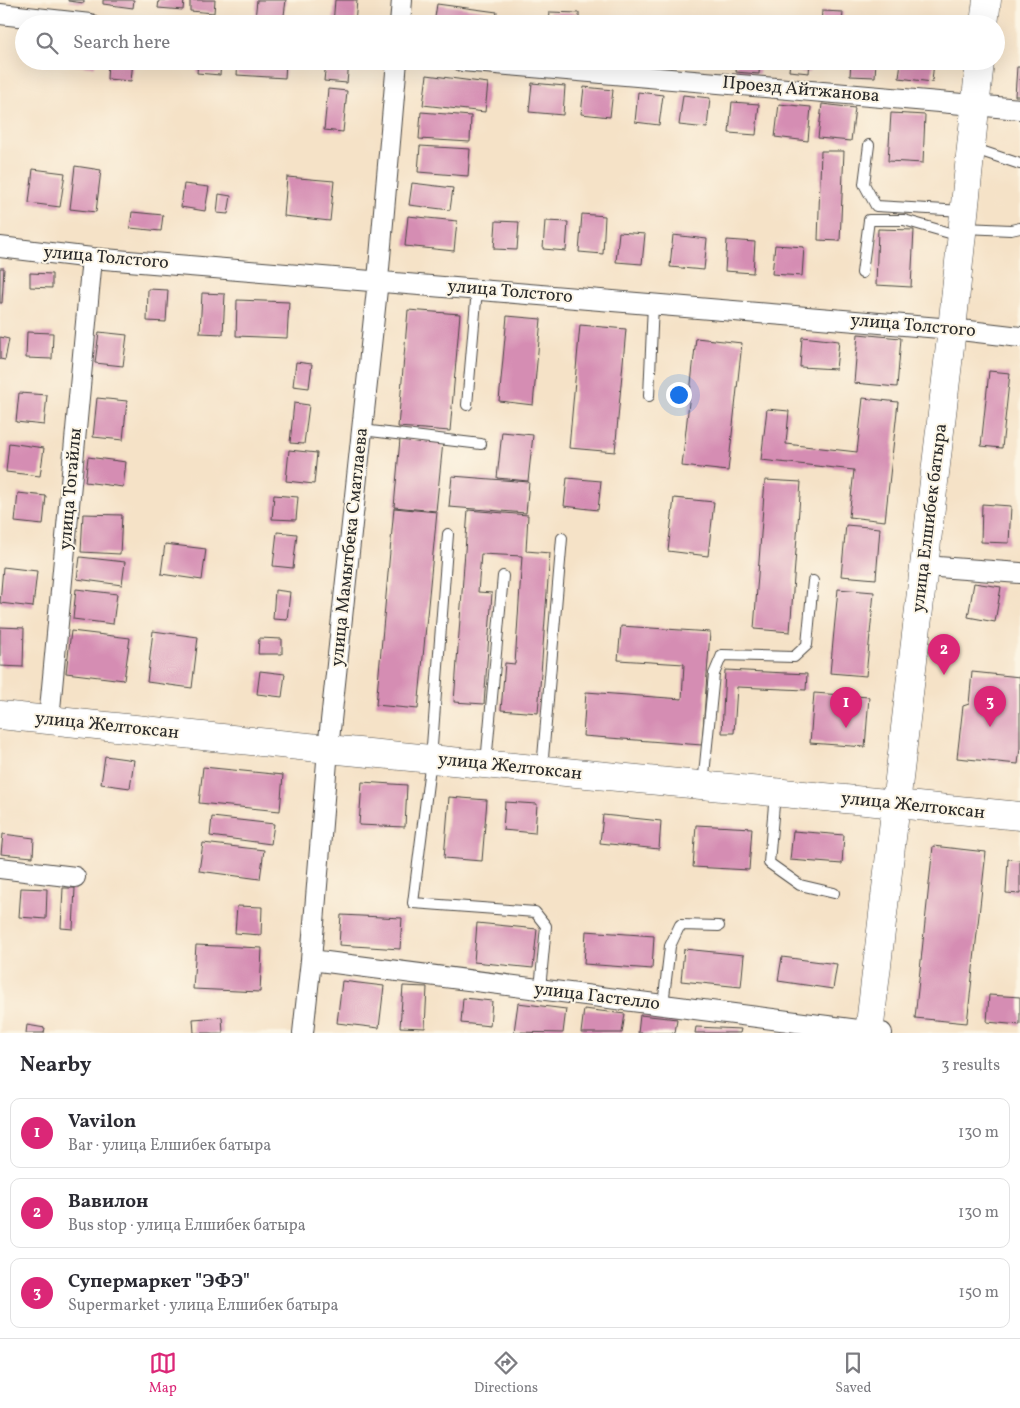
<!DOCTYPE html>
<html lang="en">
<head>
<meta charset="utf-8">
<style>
	body { margin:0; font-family:Vollkorn,serif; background:#f2f2f3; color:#2b2b33 }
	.you { position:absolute; left:678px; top:394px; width:18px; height:18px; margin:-12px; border:4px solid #fff; border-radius:50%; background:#1a73e8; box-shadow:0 0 0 8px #1a73e833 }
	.badge { display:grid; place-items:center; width:32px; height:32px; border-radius:50%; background:#db2777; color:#fff; font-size:16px; font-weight:700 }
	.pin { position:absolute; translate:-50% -41px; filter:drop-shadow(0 1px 2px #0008) }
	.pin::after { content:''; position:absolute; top:26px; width:18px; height:15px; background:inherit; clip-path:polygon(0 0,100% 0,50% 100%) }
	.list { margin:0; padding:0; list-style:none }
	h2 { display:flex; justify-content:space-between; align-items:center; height:65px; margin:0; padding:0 20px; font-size:21px }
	h2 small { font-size:16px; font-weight:400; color:#7c7c81 }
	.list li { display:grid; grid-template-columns:32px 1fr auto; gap:15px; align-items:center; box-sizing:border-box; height:70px; margin:0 10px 10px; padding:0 10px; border:1px solid #e1e1e2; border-radius:10px }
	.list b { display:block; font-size:19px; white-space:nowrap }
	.list p { margin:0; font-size:16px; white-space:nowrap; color:#7c7c81 }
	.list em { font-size:16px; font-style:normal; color:#7c7c81 }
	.icon { flex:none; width:28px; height:28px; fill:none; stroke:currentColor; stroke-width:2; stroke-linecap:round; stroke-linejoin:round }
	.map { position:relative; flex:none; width:1020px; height:1033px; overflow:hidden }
	.search { position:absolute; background:#fff; box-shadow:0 5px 20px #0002; left:15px; right:15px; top:15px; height:55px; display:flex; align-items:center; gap:12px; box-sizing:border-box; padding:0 18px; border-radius:28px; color:#7c7c81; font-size:19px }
	.sheet { height:305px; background:#fff }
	nav { display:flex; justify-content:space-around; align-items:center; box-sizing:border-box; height:70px; border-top:1px solid #e1e1e2; background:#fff; font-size:14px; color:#7c7c81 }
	nav a { display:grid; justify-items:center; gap:2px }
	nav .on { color:#db2777 }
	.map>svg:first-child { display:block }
	.building { fill:#d58db3 }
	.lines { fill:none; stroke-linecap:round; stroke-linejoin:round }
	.lane-casing { stroke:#494642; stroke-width:12 }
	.street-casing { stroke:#494642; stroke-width:22 }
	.secondary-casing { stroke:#494642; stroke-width:29 }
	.lane { stroke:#fff; stroke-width:10 }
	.street { stroke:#fff; stroke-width:20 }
	.secondary { stroke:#fff; stroke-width:28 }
	.labels { text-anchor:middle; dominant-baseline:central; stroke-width:4; stroke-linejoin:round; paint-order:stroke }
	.street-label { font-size:18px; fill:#2b2b2b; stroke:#fcf5e5 }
</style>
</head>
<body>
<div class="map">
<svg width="1020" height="1033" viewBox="0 0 1020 1033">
	<rect width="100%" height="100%" fill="#fcf5e5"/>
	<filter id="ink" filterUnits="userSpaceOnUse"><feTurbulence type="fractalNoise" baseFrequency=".02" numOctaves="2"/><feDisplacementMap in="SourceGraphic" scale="10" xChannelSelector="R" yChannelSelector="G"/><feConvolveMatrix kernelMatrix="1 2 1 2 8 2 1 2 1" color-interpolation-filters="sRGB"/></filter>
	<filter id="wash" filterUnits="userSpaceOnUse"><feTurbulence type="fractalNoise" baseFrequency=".0096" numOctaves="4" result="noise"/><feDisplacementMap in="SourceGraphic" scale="20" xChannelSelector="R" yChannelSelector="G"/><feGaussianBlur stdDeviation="1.12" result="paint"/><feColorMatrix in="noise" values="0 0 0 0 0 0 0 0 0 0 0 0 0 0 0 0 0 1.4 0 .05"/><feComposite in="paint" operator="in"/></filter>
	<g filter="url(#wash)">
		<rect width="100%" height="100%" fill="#f5e2c7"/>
		<g id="blocks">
			<path class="building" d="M 68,0 L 84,0 L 84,3 L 68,1 Z
				M 103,0 L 134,0 L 133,8 L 103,4 Z
				M 159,0 L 184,0 L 183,10 L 158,8 Z
				M 190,0 L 215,0 L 214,13 L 190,11 Z
				M 257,0 L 286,0 L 283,23 L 255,19 Z
				M 335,0 L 357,0 L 355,24 L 333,24 Z
				M 437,4 L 497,12 L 495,24 L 434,24 Z
				M 822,11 L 843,12 L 842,24 L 821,24 Z
				M 550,12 L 579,13 L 579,24 L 549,24 Z
				M 70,61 L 95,61 L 95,67 L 70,65 Z
				M 108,61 L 133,61 L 131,81 L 107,79 Z
				M 198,61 L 221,61 L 220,75 L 197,73 Z
				M 238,61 L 286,61 L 285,78 L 237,75 Z
				M 326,61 L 349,62 L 347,83 L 324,81 Z
				M 686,61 L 705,61 L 705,65 L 686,64 Z
				M 737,61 L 760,61 L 759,74 L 736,72 Z
				M 790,61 L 810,61 L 809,73 L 789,71 Z
				M 851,61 L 876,61 L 875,77 L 850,76 Z
				M 901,61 L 934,61 L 932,82 L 899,78 Z
				M 1017,67 L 1020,67 L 1020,96 L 1015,96 Z
				M 427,75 L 488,83 L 485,112 L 423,105 Z
				M 532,83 L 565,86 L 563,115 L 529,112 Z
				M 584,87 L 613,90 L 610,117 L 581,114 Z
				M 328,89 L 347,91 L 343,132 L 324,130 Z
				M 638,92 L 663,95 L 659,125 L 635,122 Z
				M 683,95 L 710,98 L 707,128 L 679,125 Z
				M 732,102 L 759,104 L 756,135 L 729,133 Z
				M 779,104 L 811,107 L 808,141 L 775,137 Z
				M 822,104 L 855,108 L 851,141 L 818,138 Z
				M 421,112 L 471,116 L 470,142 L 419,139 Z
				M 891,113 L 925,115 L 923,163 L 888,161 Z
				M 420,146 L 470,149 L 468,176 L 418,172 Z
				M 821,151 L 844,151 L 840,241 L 818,240 Z
				M 75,166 L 101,170 L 96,212 L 70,209 Z
				M 33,169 L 65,173 L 60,207 L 29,203 Z
				M 287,177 L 334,181 L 330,221 L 284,216 Z
				M 412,183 L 453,188 L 450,210 L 409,205 Z
				M 184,184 L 209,187 L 205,211 L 181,207 Z
				M 219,194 L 231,196 L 228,214 L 217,213 Z
				M 132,212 L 163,215 L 161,231 L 130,228 Z
				M 582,214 L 605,216 L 603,254 L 579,252 Z
				M 408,216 L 457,221 L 454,251 L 405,246 Z
				M 496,221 L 519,222 L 517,250 L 494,249 Z
				M 545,221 L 568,222 L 566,251 L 543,249 Z
				M 878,229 L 914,230 L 911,287 L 876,285 Z
				M 619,232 L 645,234 L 642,264 L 616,262 Z
				M 673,235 L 707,239 L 704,270 L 670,267 Z
				M 727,240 L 755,242 L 753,273 L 725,271 Z
				M 775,245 L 804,247 L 802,276 L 772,274 Z
				M 0,268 L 4,268 L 2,303 L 0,303 Z
				M 30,273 L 52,274 L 52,288 L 30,287 Z
				M 148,289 L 168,290 L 166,322 L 147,321 Z
				M 202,293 L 225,294 L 223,334 L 200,333 Z
				M 237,300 L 289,302 L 287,338 L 236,336 Z
				M 408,310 L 460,314 L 450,431 L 398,427 Z
				M 507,316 L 541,319 L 533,405 L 499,401 Z
				M 580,325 L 626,329 L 615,452 L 569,448 Z
				M 27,332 L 53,333 L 52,359 L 26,358 Z
				M 99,332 L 127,335 L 123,366 L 95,363 Z
				M 858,334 L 901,338 L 897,387 L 854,383 Z
				M 0,337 L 9,339 L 5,360 L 0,359 Z
				M 802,337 L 839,341 L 836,369 L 800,367 Z
				M 696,338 L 742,343 L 728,471 L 682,466 Z
				M 296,362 L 312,364 L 309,388 L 293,386 Z
				M 989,371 L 1010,373 L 1002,448 L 981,446 Z
				M 19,393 L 47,395 L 44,425 L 16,422 Z
				M 97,398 L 127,401 L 123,440 L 93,437 Z
				M 863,398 L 898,402 L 885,521 L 849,517 L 854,470 L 761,460 L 767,409 L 789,411 L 786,444 L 857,452 Z
				M 294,403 L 309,405 L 304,444 L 290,443 Z
				M 502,432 L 533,435 L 528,481 L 497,478 Z
				M 400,439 L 443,442 L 436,511 L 394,507 Z
				M 9,443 L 44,448 L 40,476 L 6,472 Z
				M 289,450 L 317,453 L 314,484 L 286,481 Z
				M 88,457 L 126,462 L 123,487 L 85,482 Z
				M 452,476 L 529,482 L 526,513 L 449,507 Z
				M 567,478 L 601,481 L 598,510 L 564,506 Z
				M 765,480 L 801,482 L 790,632 L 754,629 Z
				M 18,493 L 46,496 L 43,525 L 15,522 Z
				M 274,495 L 298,497 L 296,520 L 272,519 Z
				M 674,498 L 714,502 L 708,556 L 668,551 Z
				M 982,504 L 1011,506 L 1009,543 L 981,542 Z
				M 394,508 L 437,512 L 418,709 L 376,705 Z
				M 468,510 L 528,515 L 526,551 L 550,553 L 538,713 L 501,710 L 505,663 L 515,664 L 522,556 L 481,554 L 478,592 L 492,593 L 484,704 L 454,702 Z
				M 83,514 L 122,515 L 120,554 L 81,552 Z
				M 846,525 L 880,528 L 876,579 L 841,576 Z
				M 277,532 L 297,534 L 293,568 L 273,566 Z
				M 165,544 L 206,549 L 202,580 L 161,574 Z
				M 80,557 L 125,562 L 122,585 L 77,579 Z
				M 3,567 L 37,571 L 33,607 L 0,603 Z
				M 974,583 L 1001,587 L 995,622 L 968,617 Z
				M 76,589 L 117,594 L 113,624 L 73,619 Z
				M 838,589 L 874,592 L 866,676 L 830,673 Z
				M 275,590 L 290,592 L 287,620 L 273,619 Z
				M 621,626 L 710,632 L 702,745 L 583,736 L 586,692 L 682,699 L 684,664 L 618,660 Z
				M 0,627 L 24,628 L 23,667 L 0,666 Z
				M 71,631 L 130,638 L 124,680 L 66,673 Z
				M 153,631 L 198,637 L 192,688 L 147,682 Z
				M 259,638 L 282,639 L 282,654 L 258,654 Z
				M 725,670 L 807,674 L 806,690 L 737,687 L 734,733 L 722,733 Z
				M 260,671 L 285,674 L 282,697 L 257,694 Z
				M 972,672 L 1020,677 L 1020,748 L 1018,764 L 957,758 L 963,706 L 969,704 Z
				M 814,693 L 869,697 L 865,747 L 810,743 Z
				M 105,756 L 134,760 L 130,788 L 101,784 Z
				M 203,767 L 283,775 L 280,811 L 199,803 Z
				M 362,782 L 407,785 L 405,827 L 359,825 Z
				M 449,797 L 487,800 L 482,861 L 444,858 Z
				M 505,802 L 537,804 L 535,833 L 503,830 Z
				M 603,815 L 661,821 L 659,849 L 600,843 Z
				M 212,817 L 274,824 L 271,844 L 210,836 Z
				M 696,825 L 752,828 L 749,870 L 693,867 Z
				M 793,831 L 844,835 L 842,864 L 790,860 Z
				M 3,834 L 34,838 L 33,857 L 1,854 Z
				M 203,843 L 264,850 L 260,879 L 199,871 Z
				M 933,846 L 986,852 L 967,1023 L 915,1018 Z
				M 1008,859 L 1020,860 L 1020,894 L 1006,893 Z
				M 21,888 L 47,889 L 46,919 L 19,917 Z
				M 63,888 L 75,888 L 73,929 L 61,928 Z
				M 237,906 L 262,907 L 261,935 L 235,933 Z
				M 341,915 L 402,918 L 400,949 L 339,945 Z
				M 477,923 L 537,929 L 533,968 L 474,962 Z
				M 586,931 L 654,936 L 652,969 L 584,964 Z
				M 196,945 L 262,948 L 260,992 L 193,989 Z
				M 684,949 L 744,955 L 741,987 L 681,981 Z
				M 782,957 L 837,964 L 833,989 L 778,981 Z
				M 342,981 L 384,986 L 379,1028 L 337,1023 Z
				M 403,986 L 427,987 L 425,1028 L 400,1027 Z
				M 989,995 L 1020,997 L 1020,1025 L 987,1022 Z
				M 463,998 L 492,1001 L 490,1026 L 461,1023 Z
				M 518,1003 L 566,1009 L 563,1033 L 514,1032 Z
				M 584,1009 L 625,1014 L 622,1033 L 581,1033 Z
				M 640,1015 L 677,1019 L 675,1033 L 638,1033 Z
				M 222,1017 L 223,1033 L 194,1033 L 193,1019 Z
				M 27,1025 L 45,1028 L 44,1033 L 26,1033 Z
				M 696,1027 L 741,1029 L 740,1033 L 695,1033 Z
				M 784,1027 L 818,1033 L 784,1033 Z"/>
		</g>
	</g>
	<g filter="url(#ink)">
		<use href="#blocks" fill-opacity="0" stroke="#494642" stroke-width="1"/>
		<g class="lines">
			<g class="lane-casing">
				<path id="lane" d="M 869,145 L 864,184 L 876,206 L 963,211
					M 972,148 L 1020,164
					M 964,228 L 1011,230 L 1020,228
					M 862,273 L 869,220 L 904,220 L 960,236
					M 649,396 L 653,304
					M 467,405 L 477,289
					M 362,430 L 481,444
					M 448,534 L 431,759 L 413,903 L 535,912 L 546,926 L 540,989
					M 486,763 L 503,576
					M 542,769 L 562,538
					M 703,785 L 714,674 L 722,655 L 794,657 L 807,645 L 813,581
					M 775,793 L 769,863 L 800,885 L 834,893
					M 663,1005 L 670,946 L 680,925 L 719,926"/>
			</g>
			<g class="street-casing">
				<path id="street" d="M 0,14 L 90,24
					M 400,24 L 402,0
					M 462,61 L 1020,109
					M 0,247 L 92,258 L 952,329 L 1020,337
					M 924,566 L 1020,573
					M 49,720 L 92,258
					M 0,868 L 75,877
					M 311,960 L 882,1033
					M 303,1033 L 311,960 L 328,749 L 378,280 L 397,61"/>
			</g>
			<g class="secondary-casing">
				<path id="secondary" d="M 984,24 L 987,0
					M 0,715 L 328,749 L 1020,816
					M 869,1033 L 952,329 L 980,61"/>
			</g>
			<use href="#lane" class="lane"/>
			<use href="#street" class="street"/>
			<use href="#secondary" class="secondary"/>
		</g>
	</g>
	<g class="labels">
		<g class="street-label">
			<text transform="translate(801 90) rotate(5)">Проезд Айтжанова</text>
			<text transform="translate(106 258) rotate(5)">улица Толстого</text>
			<text transform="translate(510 292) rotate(5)">улица Толстого</text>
			<text transform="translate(913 326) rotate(5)">улица Толстого</text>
			<text transform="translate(71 489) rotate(-85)">улица Тогайлы</text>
			<text transform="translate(930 518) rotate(-83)">улица Елшибек батыра</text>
			<text transform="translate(350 547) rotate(-84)">улица Мамытбека Сматлаева</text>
			<text transform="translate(107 726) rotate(6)">улица Желтоксан</text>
			<text transform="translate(510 767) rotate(6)">улица Желтоксан</text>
			<text transform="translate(913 806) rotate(6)">улица Желтоксан</text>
			<text transform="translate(597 997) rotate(7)">улица Гастелло</text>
		</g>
	</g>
</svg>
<div class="you"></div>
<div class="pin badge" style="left:846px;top:728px">1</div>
<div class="pin badge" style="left:944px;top:675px">2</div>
<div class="pin badge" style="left:990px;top:727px">3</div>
<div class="search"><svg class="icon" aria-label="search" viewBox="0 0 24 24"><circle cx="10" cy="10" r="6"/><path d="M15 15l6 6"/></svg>Search here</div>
</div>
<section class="sheet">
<h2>Nearby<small>3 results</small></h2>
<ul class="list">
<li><span class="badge">1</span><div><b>Vavilon</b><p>Bar · улица Елшибек батыра</p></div><em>130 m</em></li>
<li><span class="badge">2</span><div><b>Вавилон</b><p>Bus stop · улица Елшибек батыра</p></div><em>130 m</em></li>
<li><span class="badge">3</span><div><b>Супермаркет &quot;ЭФЭ&quot;</b><p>Supermarket · улица Елшибек батыра</p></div><em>150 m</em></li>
</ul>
</section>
<nav>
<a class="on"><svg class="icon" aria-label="map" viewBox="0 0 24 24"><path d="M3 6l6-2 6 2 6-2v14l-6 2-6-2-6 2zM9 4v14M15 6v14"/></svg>Map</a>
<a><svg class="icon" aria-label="directions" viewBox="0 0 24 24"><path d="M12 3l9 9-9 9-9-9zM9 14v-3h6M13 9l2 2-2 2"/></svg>Directions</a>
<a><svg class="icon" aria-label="saved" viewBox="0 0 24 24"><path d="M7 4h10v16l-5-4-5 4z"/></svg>Saved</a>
</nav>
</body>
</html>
